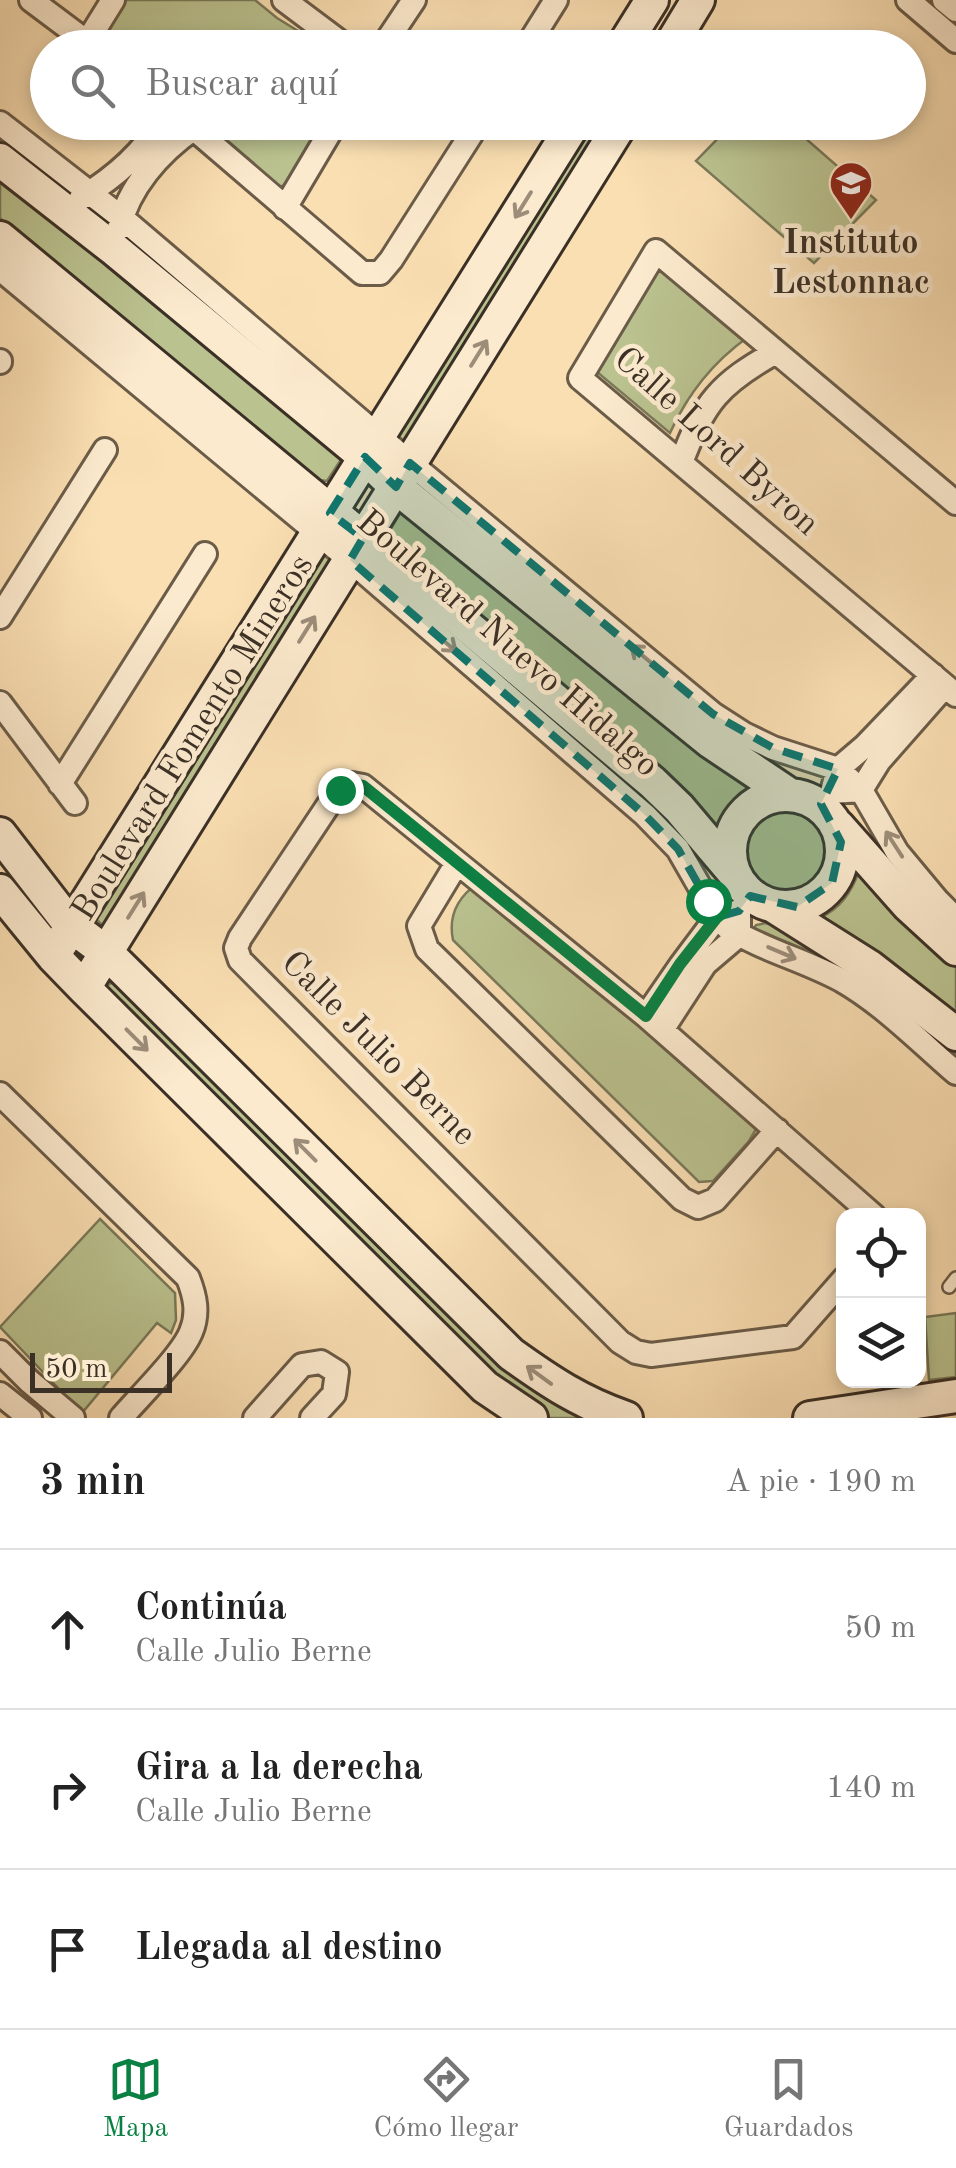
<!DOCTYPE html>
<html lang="es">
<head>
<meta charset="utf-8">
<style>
	body { margin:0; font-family:"Old Standard TT",serif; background:#f2f2f2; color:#222 }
	.controls { position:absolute; right:30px; bottom:30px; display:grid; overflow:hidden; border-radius:20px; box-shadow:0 5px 15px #0003 }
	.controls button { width:90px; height:90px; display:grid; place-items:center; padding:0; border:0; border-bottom:2px solid #e0e0e0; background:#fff; color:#222; font:50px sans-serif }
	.scale { position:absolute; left:30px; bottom:25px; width:142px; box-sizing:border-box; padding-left:10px; border:5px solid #3b3026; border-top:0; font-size:28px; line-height:35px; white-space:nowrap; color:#3b3026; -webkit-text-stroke:8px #fceace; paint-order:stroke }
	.stop { position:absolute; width:30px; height:30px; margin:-22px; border:8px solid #0b8043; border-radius:50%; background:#fff }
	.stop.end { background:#0b8043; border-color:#fff; box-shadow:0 2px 10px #0008 }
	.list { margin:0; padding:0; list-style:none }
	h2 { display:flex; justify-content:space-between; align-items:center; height:130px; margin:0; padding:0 40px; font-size:42px }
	h2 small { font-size:32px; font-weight:400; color:#767676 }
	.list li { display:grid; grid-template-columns:65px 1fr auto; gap:30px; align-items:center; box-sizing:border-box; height:160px; padding:0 40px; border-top:2px solid #e0e0e0 }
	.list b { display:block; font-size:38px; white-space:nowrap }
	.list p { margin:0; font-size:32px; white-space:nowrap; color:#767676 }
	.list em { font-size:32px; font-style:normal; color:#767676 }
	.icon { flex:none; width:55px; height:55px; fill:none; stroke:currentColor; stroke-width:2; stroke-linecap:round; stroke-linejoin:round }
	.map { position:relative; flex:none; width:956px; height:1418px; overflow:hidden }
	.search { position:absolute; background:#fff; box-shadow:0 5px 15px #0003; left:30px; right:30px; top:30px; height:110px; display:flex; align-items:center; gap:25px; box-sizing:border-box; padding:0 35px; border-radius:55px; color:#767676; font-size:38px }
	.sheet { height:610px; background:#fff }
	nav { display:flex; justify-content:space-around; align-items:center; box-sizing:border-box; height:140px; border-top:2px solid #e0e0e0; background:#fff; font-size:28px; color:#767676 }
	nav a { display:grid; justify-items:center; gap:5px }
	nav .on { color:#0b8043 }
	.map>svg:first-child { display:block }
	.green { fill:#bac28f; stroke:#7a795a; stroke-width:2.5 }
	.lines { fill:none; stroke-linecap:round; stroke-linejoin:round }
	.lane-casing { stroke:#6b5c49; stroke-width:16 }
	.street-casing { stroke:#6b5c49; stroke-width:28 }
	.secondary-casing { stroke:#3b3026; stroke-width:38 }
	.lane { stroke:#fceace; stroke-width:11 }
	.street { stroke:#fceace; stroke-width:22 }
	.secondary { stroke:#fceace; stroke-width:32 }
	.oneway { stroke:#9c8d7a }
	.route { stroke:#0b8043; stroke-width:12 }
	.marked { fill:#0f766e; fill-opacity:0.2; stroke:#0f766e; stroke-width:8; stroke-dasharray:20 12; stroke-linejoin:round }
	.labels { text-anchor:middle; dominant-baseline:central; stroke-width:9; stroke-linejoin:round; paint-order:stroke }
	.poi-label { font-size:35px; font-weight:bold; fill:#3b3026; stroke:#fceace }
	.street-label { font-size:35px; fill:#3b3026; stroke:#fceace }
</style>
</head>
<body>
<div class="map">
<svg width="956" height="1418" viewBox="0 0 956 1418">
	<rect width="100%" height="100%" fill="#fadfb3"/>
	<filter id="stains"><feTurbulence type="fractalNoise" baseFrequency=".002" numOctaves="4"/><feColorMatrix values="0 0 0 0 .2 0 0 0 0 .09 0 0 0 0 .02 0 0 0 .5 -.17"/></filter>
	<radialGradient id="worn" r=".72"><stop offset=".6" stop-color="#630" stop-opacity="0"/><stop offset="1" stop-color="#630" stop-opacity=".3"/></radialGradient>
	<path class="green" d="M 125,0 L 255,0 L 277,18 L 324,47 L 113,48 L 101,38 Z
		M 204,123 L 326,123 L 289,183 L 278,188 L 248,159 Z
		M 590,123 L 607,123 L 403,445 L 397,440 L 398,430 Z
		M 733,123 L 788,123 L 876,200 L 814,263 L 696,161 Z
		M 0,175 L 344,455 L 327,481 L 319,480 L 238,412 L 175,372 L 69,283 L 0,218 Z
		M 660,268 L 748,337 C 713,362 688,393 670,433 L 597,372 L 598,363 L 656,270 Z
		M 402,510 L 760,787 C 732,799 728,810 719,838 L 383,542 Z
		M 322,554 L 334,562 L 105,928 L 95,918 Z
		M745 852a43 43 0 1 1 86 0a43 43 0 1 1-86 0Z
		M 860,869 L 956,960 L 956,1022 L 818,919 C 841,908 851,893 860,869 Z
		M 478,883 L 762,1119 L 749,1141 L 713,1181 L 699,1182 L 453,940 C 448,916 458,897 478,883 Z
		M 766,923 L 775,924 L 816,942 L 956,1046 L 956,1058 L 886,999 L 752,931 L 756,925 Z
		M 115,981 L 605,1418 L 547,1418 L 497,1382 L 105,991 L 108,985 Z
		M 100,1219 L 175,1293 L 176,1320 L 171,1333 L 157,1323 L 82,1413 L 0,1327 Z
		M 956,1313 L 956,1377 L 929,1380 L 925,1317 Z"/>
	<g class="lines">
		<g class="lane-casing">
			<path id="lane" d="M 949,1287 L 956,1278"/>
		</g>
		<g class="street-casing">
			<path id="street" d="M 31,0 L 95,48
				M 284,0 L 348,48
				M 908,0 L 956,41
				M 944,0 L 956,10
				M 87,42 L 113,0
				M 382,48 L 414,0
				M 526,48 L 556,0
				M 186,122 L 362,273 L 380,273 L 391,260 L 479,122
				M 0,123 L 122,218 L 410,463 L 713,714 L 744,734 L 773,748 L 838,769 L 861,790 L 897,852 L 937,900 L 956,919
				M 81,198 C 112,179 142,154 161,122
				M 285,208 L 336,122
				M 119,228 C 129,187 159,153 193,129
				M 0,269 L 350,560 L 645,815 L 678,849 L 717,917 L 728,928 C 763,950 804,960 841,980 C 883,1004 919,1041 956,1073
				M 0,362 L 0,361
				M 681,463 C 703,403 720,383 776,352
				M 956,503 L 656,251 L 580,378 L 956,695
				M 0,617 L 105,450
				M 933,675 L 865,746 L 838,769 L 832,792 L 861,790 L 879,761 L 945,686
				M 0,703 L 75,803
				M 60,784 L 205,554
				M 457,863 L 419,926 L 427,949 L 682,1199 L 698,1207 L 715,1200 L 777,1130
				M 646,1016 L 681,965 L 717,917 L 739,911 L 739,935 L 705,964 L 662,1030
				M 0,1094 L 188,1278 C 195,1296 199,1313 191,1332 C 182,1355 139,1397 121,1418
				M 844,1279 L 793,1337 L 651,1355 L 636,1352 L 620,1342 L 240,960 L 236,948 L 240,938 L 339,789 L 352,784 L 363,786 L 646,1016 L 874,1216
				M 0,1352 L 29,1381 L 73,1418
				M 0,1394 L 30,1418
				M 255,1418 L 302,1365 L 321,1362 L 337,1372 L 334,1394 L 312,1418"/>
		</g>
		<g class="secondary-casing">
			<path id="secondary" d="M 622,48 L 652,0
				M 669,48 L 698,0
				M 0,160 L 115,250 L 365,457 L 396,487 L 711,742 L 790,795
				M 0,238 L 363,538 L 652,782 L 679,808 L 734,873
				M730 851a56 56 0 1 1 112 0a56 56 0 1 1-112 0Z
				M 838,826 L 908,905 L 956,949
				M 0,834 L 71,926 L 107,953 L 511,1354 C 550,1382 580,1402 626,1418
				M 0,891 L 53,956 L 84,988 L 485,1387 L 531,1418
				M 775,907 L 870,967 L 956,1034
				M 53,956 L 575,122
				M 84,988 L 622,122
				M 810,1418 L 956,1396"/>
		</g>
		<use href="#lane" class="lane"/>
		<use href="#street" class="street"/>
		<use href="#secondary" class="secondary"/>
	</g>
	<defs><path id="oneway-shaft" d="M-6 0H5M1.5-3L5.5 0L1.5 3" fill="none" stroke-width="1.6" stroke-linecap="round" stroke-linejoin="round" transform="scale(2.5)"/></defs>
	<g class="oneway">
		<use href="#oneway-shaft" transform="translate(523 205) rotate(122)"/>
		<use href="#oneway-shaft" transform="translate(479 353) rotate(-58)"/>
		<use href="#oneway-shaft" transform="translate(307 629) rotate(-58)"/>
		<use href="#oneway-shaft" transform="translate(445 642) rotate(41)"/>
		<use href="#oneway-shaft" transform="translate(642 655) rotate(-140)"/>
		<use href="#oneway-shaft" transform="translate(894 844) rotate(-123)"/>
		<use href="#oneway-shaft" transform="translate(136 905) rotate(-58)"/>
		<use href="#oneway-shaft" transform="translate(782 953) rotate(23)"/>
		<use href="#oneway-shaft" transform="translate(137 1040) rotate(45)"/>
		<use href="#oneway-shaft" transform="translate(305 1150) rotate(-135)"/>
		<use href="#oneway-shaft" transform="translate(539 1375) rotate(-144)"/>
	</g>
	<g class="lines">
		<path class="route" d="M 340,790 L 352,784 L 363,786 L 646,1016 L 680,964 L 717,917 L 708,901"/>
	</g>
	<path class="marked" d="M 365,457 L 396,487 L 410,463 L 713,714 L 773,748 L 838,769 L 821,804 L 841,842 L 832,883 L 797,907 L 750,896 L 739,911 L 717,917 L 678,849 L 645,815 L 350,560 L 363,538 L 330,513 Z"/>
	<defs>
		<g id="school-pin" transform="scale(2.25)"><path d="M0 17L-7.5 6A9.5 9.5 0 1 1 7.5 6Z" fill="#8f2418" stroke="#fceace"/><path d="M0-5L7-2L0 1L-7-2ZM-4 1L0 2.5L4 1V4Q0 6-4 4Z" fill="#fff"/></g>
	</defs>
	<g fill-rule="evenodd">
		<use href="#school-pin" x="851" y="183"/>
	</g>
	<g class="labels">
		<g class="poi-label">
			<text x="851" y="243">Instituto<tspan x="851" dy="40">Lestonnac</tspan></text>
		</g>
		<g class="street-label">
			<text transform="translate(716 442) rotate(42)">Calle Lord Byron</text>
			<text transform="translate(507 644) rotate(41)">Boulevard Nuevo Hidalgo</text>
			<text transform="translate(193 738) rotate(-58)">Boulevard Fomento Mineros</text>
			<text transform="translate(378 1049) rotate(45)">Calle Julio Berne</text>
		</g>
	</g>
	<rect width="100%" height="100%" filter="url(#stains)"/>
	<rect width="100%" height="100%" fill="url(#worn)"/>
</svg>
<div class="controls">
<button><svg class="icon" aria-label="locate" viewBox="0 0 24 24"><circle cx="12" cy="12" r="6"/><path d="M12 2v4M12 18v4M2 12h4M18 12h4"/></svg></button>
<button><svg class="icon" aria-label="layers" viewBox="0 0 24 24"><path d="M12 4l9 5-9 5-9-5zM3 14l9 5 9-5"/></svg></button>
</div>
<div class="scale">50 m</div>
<div class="stop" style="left:708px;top:901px"></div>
<div class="stop end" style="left:340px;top:790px"></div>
<div class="search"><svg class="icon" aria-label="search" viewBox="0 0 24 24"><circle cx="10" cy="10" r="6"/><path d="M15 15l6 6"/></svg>Buscar aquí</div>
</div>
<section class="sheet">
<h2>3 min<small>A pie · 190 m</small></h2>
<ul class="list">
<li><svg class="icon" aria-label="ahead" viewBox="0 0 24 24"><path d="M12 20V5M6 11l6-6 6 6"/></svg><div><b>Continúa</b><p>Calle Julio Berne</p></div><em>50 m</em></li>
<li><svg class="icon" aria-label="right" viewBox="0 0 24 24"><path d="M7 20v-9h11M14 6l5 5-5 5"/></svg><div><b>Gira a la derecha</b><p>Calle Julio Berne</p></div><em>140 m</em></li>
<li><svg class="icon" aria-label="arrive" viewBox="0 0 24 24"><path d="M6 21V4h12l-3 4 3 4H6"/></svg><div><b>Llegada al destino</b></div></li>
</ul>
</section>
<nav>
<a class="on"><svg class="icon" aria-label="map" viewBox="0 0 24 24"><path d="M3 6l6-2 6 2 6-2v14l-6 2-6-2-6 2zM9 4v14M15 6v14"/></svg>Mapa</a>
<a><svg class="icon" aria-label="directions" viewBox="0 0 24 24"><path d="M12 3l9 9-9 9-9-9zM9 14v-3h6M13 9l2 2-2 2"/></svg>Cómo llegar</a>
<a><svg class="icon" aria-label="saved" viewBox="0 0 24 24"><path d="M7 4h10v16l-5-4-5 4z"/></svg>Guardados</a>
</nav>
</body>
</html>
